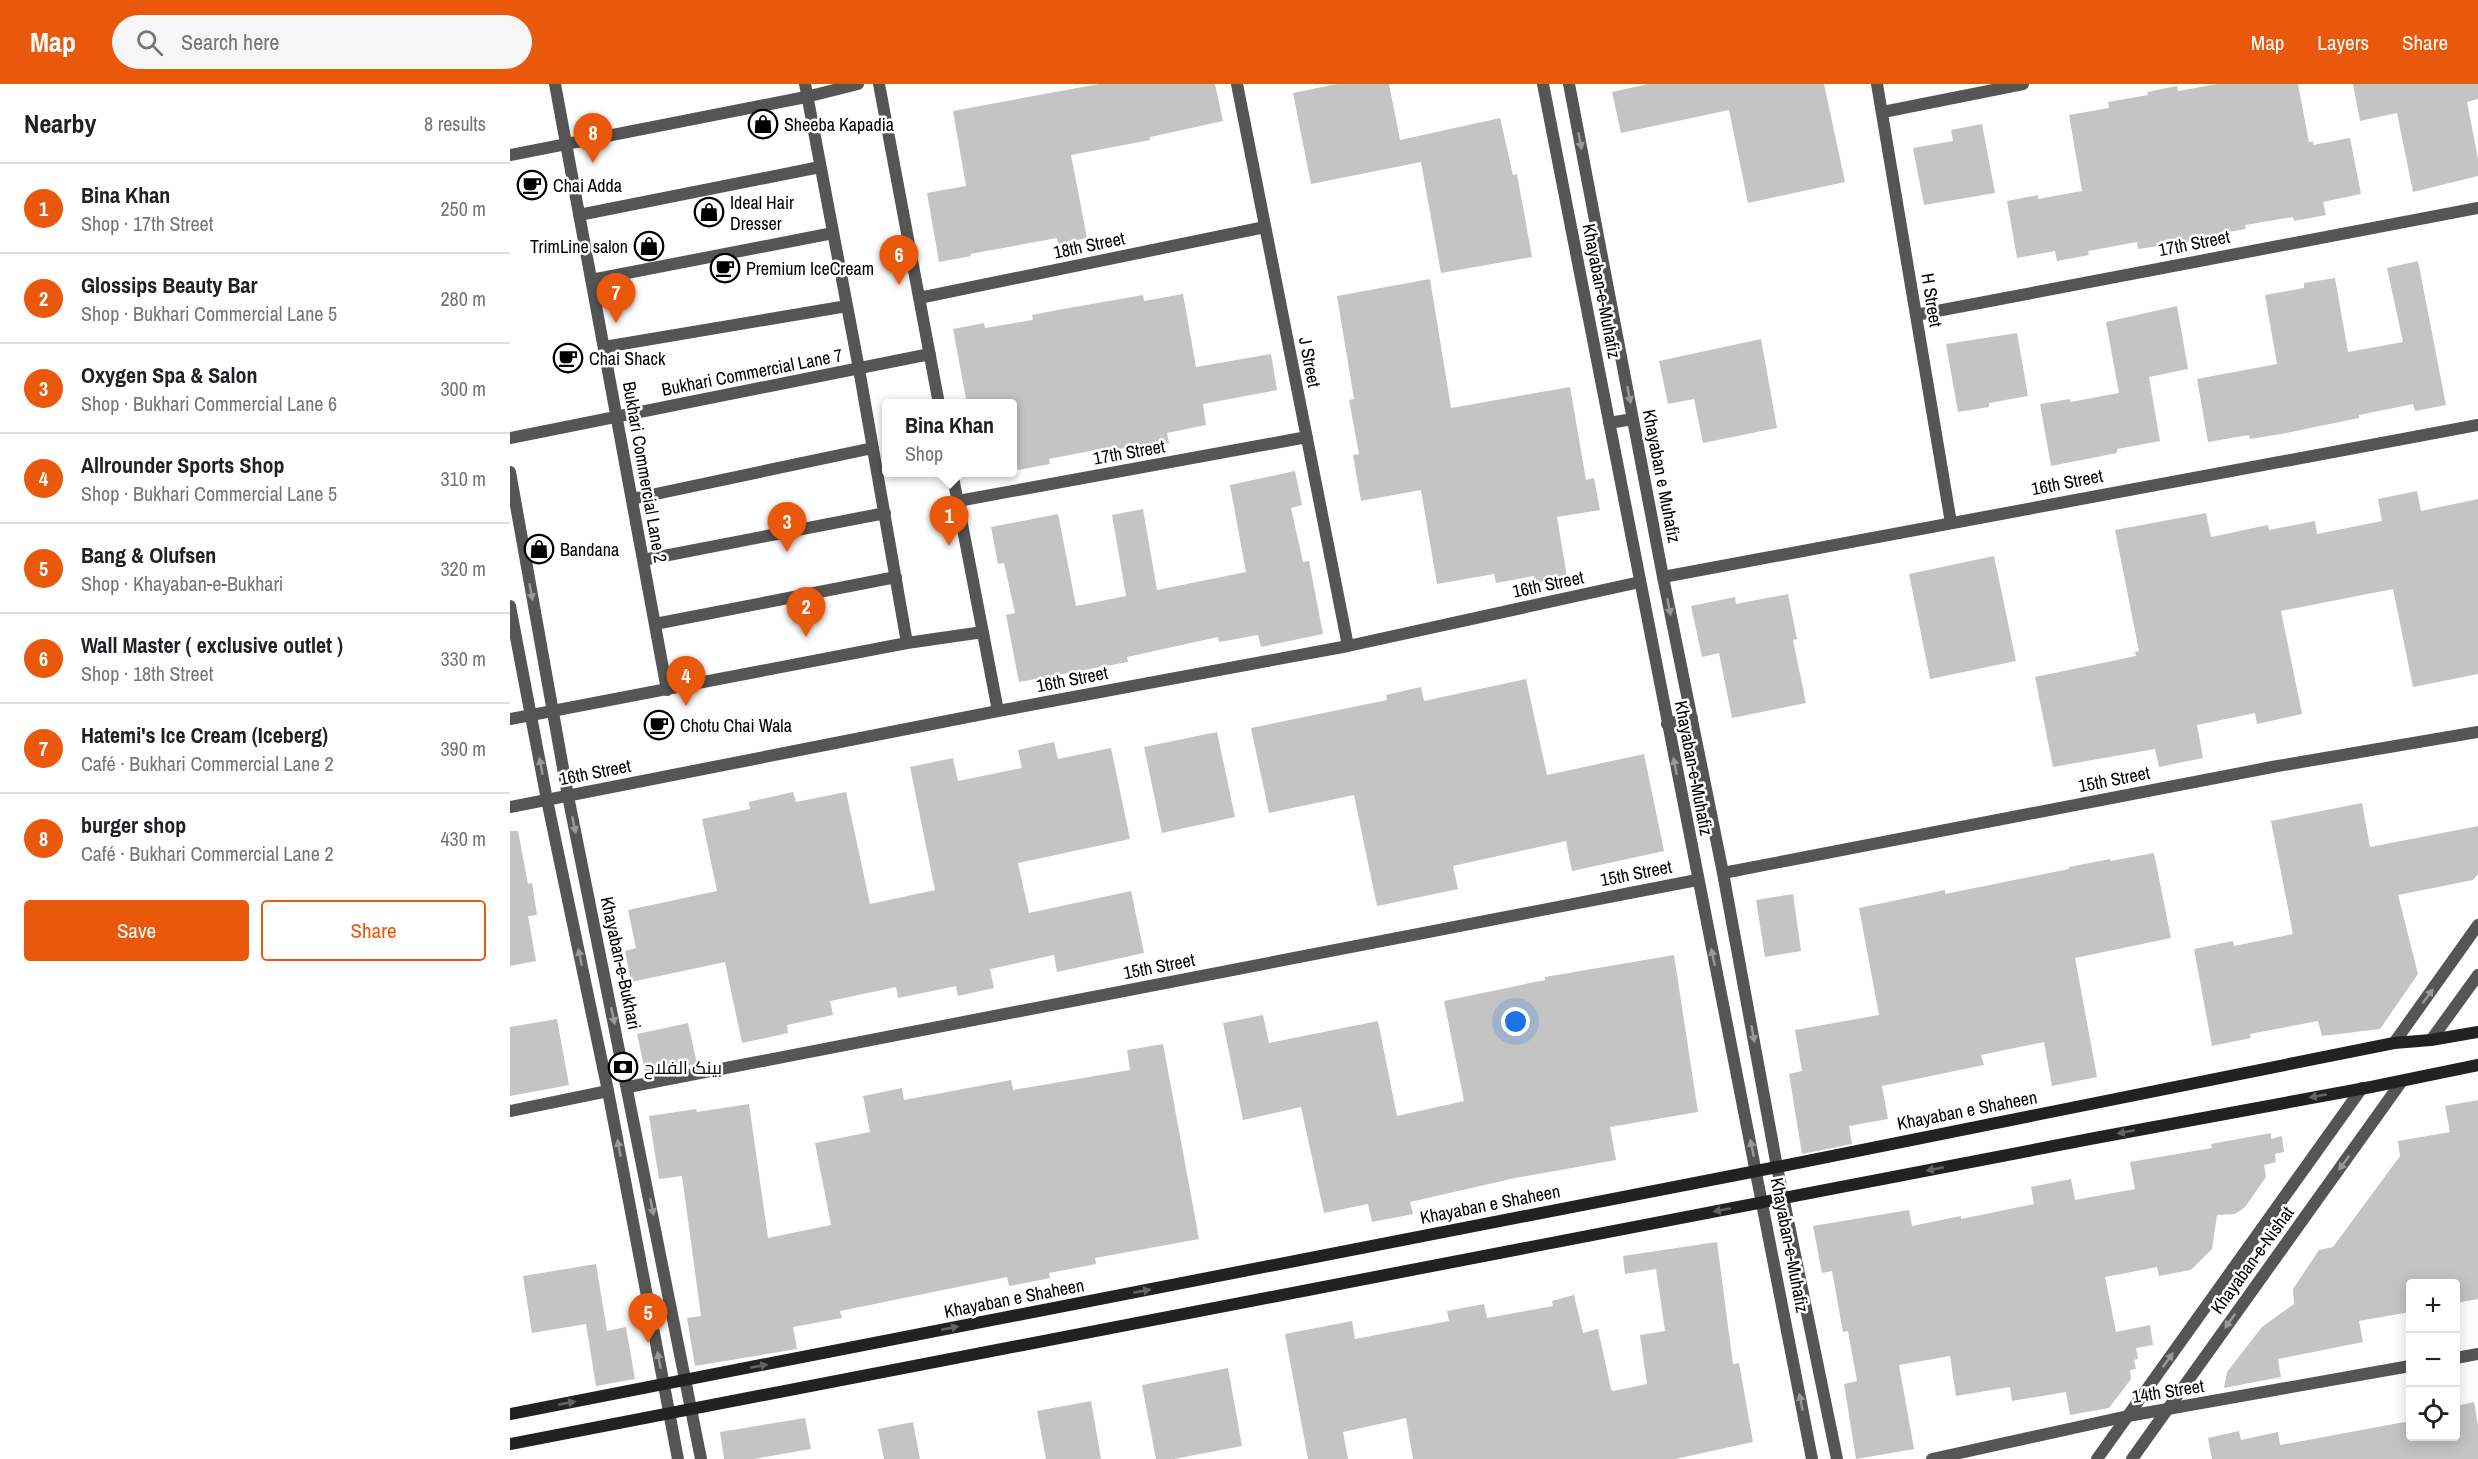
<!DOCTYPE html>
<html lang="en">
<head>
<meta charset="utf-8">
<style>
	body { margin:0; font-family:"Archivo Narrow",Cairo,sans-serif; background:#f6f6f6; color:#202124 }
	.controls { position:absolute; right:18px; bottom:18px; display:grid; overflow:hidden; border-radius:6px; box-shadow:0 3px 15px #0003 }
	.controls button { width:54px; height:54px; display:grid; place-items:center; padding:0; border:0; border-bottom:2px solid #e0e0e0; background:#fff; color:#202124; font:30px sans-serif }
	.you { position:absolute; left:1006px; top:938px; width:21px; height:21px; margin:-15px; border:4px solid #fff; border-radius:50%; background:#1a73e8; box-shadow:0 0 0 9px #1a73e833 }
	.badge { display:grid; place-items:center; width:39px; height:39px; border-radius:50%; background:#ea580c; color:#fff; font-size:20px; font-weight:700 }
	.pin { position:absolute; translate:-50% -50px; filter:drop-shadow(0 2px 3px #0008) }
	.pin::after { content:''; position:absolute; top:32px; width:21px; height:18px; background:inherit; clip-path:polygon(0 0,100% 0,50% 100%) }
	.popup { position:absolute; left:372px; top:315px; width:135px; height:78px; box-sizing:border-box; display:grid; place-content:center; border-radius:6px; background:#fff; filter:drop-shadow(0 2px 4px #0005); font-size:20px; white-space:nowrap; color:#757577 }
	.popup b { font-size:22px; color:#202124 }
	.popup::after { content:''; position:absolute; left:50%; top:100%; margin-left:-12px; border:12px solid transparent; border-top-color:#fff }
	.list { margin:0; padding:0; list-style:none }
	h2 { display:flex; justify-content:space-between; align-items:center; height:78px; margin:0; padding:0 24px; font-size:26px }
	h2 small { font-size:20px; font-weight:400; color:#757577 }
	.list li { display:grid; grid-template-columns:39px 1fr auto; gap:18px; align-items:center; box-sizing:border-box; height:90px; padding:0 24px; border-top:2px solid #e0e0e0 }
	.list b { display:block; font-size:22px; white-space:nowrap }
	.list p { margin:0; font-size:20px; white-space:nowrap; color:#757577 }
	.list em { font-size:20px; font-style:normal; color:#757577 }
	.actions { display:flex; gap:12px; padding:18px 24px }
	.actions a { flex:1; padding:14px 0; border:2px solid #ea580c; border-radius:6px; text-align:center; font-size:21px; color:#ea580c }
	.actions .main { background:#ea580c; color:#fff }
	.icon { flex:none; width:33px; height:33px; fill:none; stroke:currentColor; stroke-width:2; stroke-linecap:round; stroke-linejoin:round }
	.map { position:relative; flex:none; width:1968px; height:1375px; overflow:hidden }
	header { display:flex; align-items:center; gap:36px; box-sizing:border-box; height:84px; padding:0 30px; background:#ea580c; color:#fff }
	header strong { font-size:28px }
	nav { display:flex; gap:33px; margin-inline-start:auto; font-size:21px }
	.search { width:420px; height:54px; background:#f6f6f6; display:flex; align-items:center; gap:15px; box-sizing:border-box; padding:0 21px; border-radius:33px; color:#757577; font-size:22px }
	main { display:flex }
	aside { flex:1; background:#fff }
	.map>svg:first-child { display:block }
	.building { fill:#c4c4c4 }
	.lines { fill:none; stroke-linecap:round; stroke-linejoin:round }
	.minor { stroke:#555; stroke-width:12 }
	.tertiary { stroke:#555; stroke-width:12 }
	.secondary { stroke:#222; stroke-width:12 }
	.oneway { fill:#999 }
	.oneway2 { fill:#646464 }
	.labels { text-anchor:middle; dominant-baseline:central; stroke-width:5; stroke-linejoin:round; paint-order:stroke }
	.poi-label { font-size:18px; fill:#000; stroke:#fff; text-anchor:start }
	.street-label { font-size:18px; fill:#000; stroke:#fff }
</style>
</head>
<body>
<header>
<strong>Map</strong>
<div class="search"><svg class="icon" aria-label="search" viewBox="0 0 24 24"><circle cx="10" cy="10" r="6"/><path d="M15 15l6 6"/></svg>Search here</div>
<nav><a>Map</a><a>Layers</a><a>Share</a></nav>
</header>
<main>
<aside>
<h2>Nearby<small>8 results</small></h2>
<ul class="list">
<li><span class="badge">1</span><div><b>Bina Khan</b><p>Shop · 17th Street</p></div><em>250 m</em></li>
<li><span class="badge">2</span><div><b>Glossips Beauty Bar</b><p>Shop · Bukhari Commercial Lane 5</p></div><em>280 m</em></li>
<li><span class="badge">3</span><div><b>Oxygen Spa &amp; Salon</b><p>Shop · Bukhari Commercial Lane 6</p></div><em>300 m</em></li>
<li><span class="badge">4</span><div><b>Allrounder Sports Shop</b><p>Shop · Bukhari Commercial Lane 5</p></div><em>310 m</em></li>
<li><span class="badge">5</span><div><b>Bang &amp; Olufsen</b><p>Shop · Khayaban-e-Bukhari</p></div><em>320 m</em></li>
<li><span class="badge">6</span><div><b>Wall Master ( exclusive outlet )</b><p>Shop · 18th Street</p></div><em>330 m</em></li>
<li><span class="badge">7</span><div><b>Hatemi's Ice Cream (Iceberg)</b><p>Café · Bukhari Commercial Lane 2</p></div><em>390 m</em></li>
<li><span class="badge">8</span><div><b>burger shop</b><p>Café · Bukhari Commercial Lane 2</p></div><em>430 m</em></li>
</ul>
<div class="actions"><a class="main">Save</a><a>Share</a></div>
</aside>
<div class="map">
<svg width="1968" height="1375" viewBox="0 0 1968 1375">
	<rect width="100%" height="100%" fill="#fff"/>
	<path class="building" d="M 589,0 L 705,0 L 713,37 L 640,53 L 640,56 L 561,71 L 577,154 L 548,160 L 547,154 L 460,170 L 461,172 L 429,178 L 417,109 L 456,102 L 443,27 Z
		M 827,0 L 879,0 L 890,56 L 990,34 L 1003,91 L 1007,90 L 1022,173 L 931,189 L 911,78 L 801,100 L 783,9 Z
		M 1138,0 L 1314,0 L 1335,98 L 1238,119 L 1219,26 L 1111,49 L 1102,8 Z
		M 1707,0 L 1788,0 L 1799,58 L 1803,57 L 1803,61 L 1840,54 L 1851,110 L 1813,118 L 1816,131 L 1784,137 L 1783,133 L 1735,141 L 1736,145 L 1696,152 L 1697,155 L 1628,165 L 1627,158 L 1578,167 L 1579,171 L 1547,177 L 1545,167 L 1507,174 L 1497,117 L 1528,111 L 1528,115 L 1572,107 L 1559,31 L 1599,24 L 1598,18 L 1638,11 L 1637,8 L 1667,2 L 1668,7 Z
		M 1843,0 L 1968,0 L 1968,15 L 1957,18 L 1968,75 L 1968,92 L 1903,108 L 1887,29 L 1850,37 Z
		M 1472,40 L 1485,109 L 1414,121 L 1403,64 L 1443,57 L 1441,46 Z
		M 1908,177 L 1936,321 L 1905,327 L 1903,320 L 1849,331 L 1849,334 L 1771,350 L 1740,355 L 1739,351 L 1698,358 L 1687,295 L 1767,280 L 1755,211 L 1794,204 L 1794,199 L 1825,194 L 1838,268 L 1893,258 L 1877,184 Z
		M 920,195 L 941,324 L 1060,303 L 1076,396 L 1084,394 L 1090,426 L 1047,433 L 1057,493 L 1025,499 L 1024,492 L 986,499 L 984,490 L 927,500 L 911,406 L 851,417 L 843,371 L 849,370 L 839,316 L 844,315 L 827,212 Z
		M 673,210 L 686,283 L 761,270 L 767,306 L 693,320 L 696,341 L 657,349 L 659,359 L 628,365 L 627,362 L 586,369 L 585,366 L 539,375 L 540,380 L 508,386 L 502,351 L 502,320 L 457,320 L 443,245 L 474,239 L 475,244 L 523,236 L 522,231 L 553,225 L 633,211 L 634,217 Z
		M 1667,222 L 1678,285 L 1639,293 L 1650,357 L 1607,365 L 1607,369 L 1541,382 L 1530,320 L 1560,315 L 1560,318 L 1609,309 L 1596,238 Z
		M 1507,249 L 1518,312 L 1479,319 L 1479,323 L 1448,328 L 1436,260 Z
		M 1251,255 L 1267,344 L 1193,359 L 1184,315 L 1158,320 L 1149,277 Z
		M 785,387 L 792,421 L 781,424 L 793,478 L 799,477 L 813,550 L 751,563 L 748,551 L 709,558 L 708,553 L 617,573 L 618,578 L 509,598 L 496,531 L 505,529 L 494,479 L 488,480 L 481,443 L 548,430 L 566,522 L 616,512 L 602,431 L 633,425 L 647,506 L 736,488 L 720,401 Z
		M 1907,407 L 1911,427 L 1968,415 L 1968,590 L 1903,603 L 1883,505 L 1771,527 L 1792,630 L 1747,640 L 1745,629 L 1687,641 L 1693,674 L 1649,683 L 1645,665 L 1543,683 L 1525,593 L 1626,572 L 1625,568 L 1629,567 L 1605,446 L 1696,429 L 1701,453 L 1758,441 L 1759,446 L 1805,437 L 1807,450 L 1872,437 L 1868,415 Z
		M 1484,472 L 1506,577 L 1420,595 L 1399,490 Z
		M 1278,510 L 1287,555 L 1283,556 L 1296,619 L 1222,634 L 1209,569 L 1192,573 L 1181,522 L 1225,513 L 1226,520 Z
		M 1016,595 L 1037,691 L 1134,670 L 1154,767 L 1062,787 L 1056,757 L 943,782 L 948,805 L 867,822 L 844,711 L 759,729 L 741,644 L 877,616 L 876,611 L 911,603 L 914,617 Z
		M 707,648 L 725,733 L 652,749 L 634,663 Z
		M 544,658 L 548,675 L 601,664 L 620,755 L 508,779 L 519,829 L 621,807 L 634,869 L 547,888 L 544,871 L 480,885 L 484,904 L 448,912 L 446,902 L 388,914 L 386,903 L 320,917 L 323,931 L 277,941 L 278,949 L 232,959 L 215,878 L 121,898 L 115,867 L 126,864 L 118,826 L 207,807 L 192,735 L 240,725 L 239,718 L 283,708 L 286,718 L 336,708 L 360,820 L 425,806 L 400,683 L 443,674 L 448,697 L 512,684 L 508,666 Z
		M 1852,719 L 1860,763 L 1968,742 L 1968,790 L 1963,796 L 1888,811 L 1908,890 L 1870,945 L 1812,952 L 1808,937 L 1740,950 L 1741,954 L 1702,962 L 1684,865 L 1723,857 L 1724,862 L 1783,850 L 1761,737 Z
		M 0,747 L 8,747 L 18,800 L 22,799 L 27,831 L 18,832 L 26,877 L 0,882 Z
		M 1644,769 L 1661,854 L 1565,874 L 1587,993 L 1542,1002 L 1534,958 L 1471,971 L 1474,981 L 1372,1002 L 1378,1035 L 1339,1042 L 1342,1060 L 1292,1070 L 1279,990 L 1292,987 L 1285,946 L 1369,931 L 1349,824 L 1435,806 L 1435,810 L 1559,785 L 1559,783 L 1600,775 L 1601,777 Z
		M 1283,810 L 1291,867 L 1255,873 L 1246,816 Z
		M 1164,871 L 1188,1028 L 1100,1043 L 1106,1076 L 1005,1094 L 900,1118 L 903,1130 L 862,1138 L 858,1120 L 814,1129 L 791,1023 L 733,1036 L 713,939 L 753,931 L 759,959 L 868,937 L 887,1032 L 954,1017 L 934,917 L 1035,896 L 1035,893 Z
		M 47,935 L 59,1001 L 0,1012 L 0,943 Z
		M 178,939 L 187,980 L 136,991 L 127,950 Z
		M 653,960 L 689,1155 L 585,1174 L 586,1180 L 539,1189 L 540,1194 L 499,1202 L 497,1193 L 330,1227 L 332,1234 L 283,1243 L 287,1265 L 185,1282 L 177,1234 L 191,1232 L 172,1092 L 149,1095 L 139,1032 L 186,1025 L 187,1028 L 239,1020 L 258,1154 L 321,1141 L 305,1059 L 360,1048 L 353,1012 L 392,1004 L 394,1016 L 501,996 L 503,1006 L 620,986 L 617,966 Z
		M 1968,1016 L 1968,1215 L 1946,1219 L 1946,1200 L 1900,1200 L 1900,1228 L 1849,1237 L 1853,1258 L 1768,1275 L 1771,1293 L 1714,1304 L 1717,1288 L 1752,1243 L 1784,1220 L 1783,1205 L 1809,1166 L 1823,1163 L 1890,1072 L 1888,1057 L 1940,1048 L 1935,1022 Z
		M 1761,1049 L 1761,1055 L 1772,1052 L 1774,1068 L 1765,1070 L 1766,1078 L 1754,1081 L 1756,1093 L 1735,1123 L 1725,1130 L 1707,1131 L 1702,1165 L 1681,1186 L 1649,1192 L 1647,1183 L 1595,1193 L 1606,1248 L 1640,1241 L 1643,1261 L 1626,1264 L 1628,1275 L 1624,1276 L 1626,1285 L 1620,1286 L 1621,1295 L 1599,1324 L 1560,1331 L 1556,1308 L 1502,1317 L 1500,1303 L 1446,1312 L 1440,1272 L 1389,1281 L 1404,1365 L 1346,1375 L 1334,1300 L 1347,1297 L 1338,1247 L 1333,1248 L 1322,1187 L 1312,1189 L 1303,1142 L 1399,1126 L 1402,1142 L 1451,1132 L 1451,1135 L 1524,1120 L 1521,1103 L 1561,1095 L 1565,1116 L 1625,1105 L 1620,1078 L 1702,1064 L 1701,1060 Z
		M 1207,1158 L 1223,1280 L 1229,1279 L 1243,1358 L 1165,1375 L 903,1375 L 896,1334 L 833,1348 L 838,1375 L 798,1375 L 775,1250 L 842,1237 L 845,1255 L 939,1237 L 937,1227 L 974,1220 L 977,1234 L 1043,1222 L 1042,1217 L 1064,1211 L 1073,1249 L 1088,1245 L 1101,1305 L 1103,1307 L 1137,1300 L 1130,1251 L 1155,1247 L 1146,1185 L 1115,1190 L 1113,1172 Z
		M 86,1180 L 97,1247 L 116,1243 L 125,1295 L 86,1302 L 76,1240 L 22,1249 L 13,1192 Z
		M 718,1284 L 732,1362 L 664,1375 L 646,1375 L 632,1301 Z
		M 581,1317 L 591,1375 L 536,1375 L 527,1327 Z
		M 1964,1318 L 1968,1341 L 1968,1375 L 1702,1375 L 1698,1354 L 1729,1347 L 1731,1356 L 1768,1348 L 1770,1361 L 1900,1337 L 1900,1353 L 1946,1353 L 1946,1322 Z
		M 295,1334 L 301,1365 L 244,1375 L 214,1375 L 210,1348 Z
		M 403,1338 L 410,1375 L 374,1375 L 368,1345 Z"/>
	<g class="lines">
		<path class="minor" d="M 45,0 L 157,606
			M 295,0 L 349,285 L 397,559
			M 369,0 L 429,320
			M 727,0 L 838,562
			M 1367,0 L 1441,439
			M 1373,28 L 1513,0
			M 0,71 L 296,13 L 348,0
			M 69,131 L 310,83
			M 81,196 L 323,149
			M 409,214 L 755,143
			M 1406,231 L 1968,124
			M 94,263 L 337,222
			M 0,354 L 420,270
			M 442,388 L 488,627
			M 122,415 L 363,364
			M 448,417 L 797,353
			M 133,476 L 375,429
			M 1153,493 L 1968,341
			M 145,540 L 386,493
			M 0,635 L 397,559 L 473,548
			M 0,723 L 488,627 L 838,562 L 1130,498
			M 1213,789 L 1762,683 L 1968,648
			M 118,1003 L 1187,796
			M 0,1027 L 98,1007
			M 1946,1274 L 1968,1270
			M 1422,1375 L 1618,1332 L 1900,1282"/>
		<path class="tertiary" d="M 1033,0 L 1302,1375
			M 1059,0 L 1153,493 L 1213,789 L 1267,1083 L 1327,1375
			M 1099,339 L 1123,335
			M 0,388 L 58,712 L 191,1375
			M 0,522 L 37,716 L 98,1007 L 168,1375
			M 1157,640 L 1182,634
			M 1921,956 L 1968,891
			M 1884,959 L 1968,841
			M 1587,1375 L 1852,1004
			M 1622,1375 L 1892,997"/>
		<path class="secondary" d="M 0,1330 L 1267,1083 L 1884,959 L 1921,956 L 1968,948
			M 0,1360 L 1585,1054 L 1861,1003 L 1968,981"/>
	</g>
	<defs><path id="oneway-solid" d="M-6-.8H1V-3.2L6.5 0L1 3.2V.8H-6Z" transform="scale(1.5)"/></defs>
	<g class="oneway">
		<use href="#oneway-solid" transform="translate(1070 57) rotate(79)"/>
		<use href="#oneway-solid" transform="translate(1119 311) rotate(79)"/>
		<use href="#oneway-solid" transform="translate(21 508) rotate(80)"/>
		<use href="#oneway-solid" transform="translate(1159 523) rotate(79)"/>
		<use href="#oneway-solid" transform="translate(31 682) rotate(-100)"/>
		<use href="#oneway-solid" transform="translate(1165 682) rotate(-101)"/>
		<use href="#oneway-solid" transform="translate(64 741) rotate(78)"/>
		<use href="#oneway-solid" transform="translate(70 873) rotate(-102)"/>
		<use href="#oneway-solid" transform="translate(1203 873) rotate(-102)"/>
		<use href="#oneway-solid" transform="translate(1918 912) rotate(-54)"/>
		<use href="#oneway-solid" transform="translate(103 932) rotate(78)"/>
		<use href="#oneway-solid" transform="translate(1243 950) rotate(80)"/>
		<use href="#oneway-solid" transform="translate(109 1064) rotate(-101)"/>
		<use href="#oneway-solid" transform="translate(1242 1064) rotate(-102)"/>
		<use href="#oneway-solid" transform="translate(1834 1079) rotate(126)"/>
		<use href="#oneway-solid" transform="translate(142 1123) rotate(79)"/>
		<use href="#oneway-solid" transform="translate(1720 1237) rotate(126)"/>
		<use href="#oneway-solid" transform="translate(149 1276) rotate(-101)"/>
		<use href="#oneway-solid" transform="translate(1658 1276) rotate(-54)"/>
		<use href="#oneway-solid" transform="translate(1291 1318) rotate(-101)"/>
	</g>
	<g class="oneway2">
		<use href="#oneway-solid" transform="translate(1808 1012) rotate(169)"/>
		<use href="#oneway-solid" transform="translate(1616 1048) rotate(169)"/>
		<use href="#oneway-solid" transform="translate(1425 1085) rotate(169)"/>
		<use href="#oneway-solid" transform="translate(1212 1126) rotate(169)"/>
		<use href="#oneway-solid" transform="translate(632 1207) rotate(-11)"/>
		<use href="#oneway-solid" transform="translate(440 1244) rotate(-11)"/>
		<use href="#oneway-solid" transform="translate(249 1282) rotate(-11)"/>
		<use href="#oneway-solid" transform="translate(57 1319) rotate(-11)"/>
	</g>
	<defs>
		<g id="shop-ring" transform="scale(1.5)"><circle r="9.5" fill="#fff" stroke="#000" stroke-width="1.5"/><path d="M-5-2.5h2.3a2.7 3.5 0 0 1 5.4 0H5L5.5 6h-11ZM-1.5-2.5h3a1.5 2.3 0 0 0-3 0Z" fill="#000"/></g>
		<g id="cafe-ring" transform="scale(1.5)"><circle r="9.5" fill="#fff" stroke="#000" stroke-width="1.5"/><path d="M-5.5-4.5H6V0H3Q3 3.5 0 3.5H-2.5Q-5.5 3.5-5.5 0ZM3-3.2v2h1.7v-2ZM-6 4.5H4V6H-6Z" fill="#000"/></g>
		<g id="bank-ring" transform="scale(1.5)"><circle r="9.5" fill="#fff" stroke="#000" stroke-width="1.5"/><path d="M-6-4H6V4H-6ZM0-2.3a2.3 2.3 0 1 0 0 4.6a2.3 2.3 0 1 0 0-4.6Z" fill="#000"/></g>
	</defs>
	<g fill-rule="evenodd">
		<use href="#shop-ring" x="253" y="40"/>
		<use href="#cafe-ring" x="22" y="101"/>
		<use href="#shop-ring" x="199" y="128"/>
		<use href="#shop-ring" x="139" y="162"/>
		<use href="#cafe-ring" x="215" y="184"/>
		<use href="#cafe-ring" x="58" y="274"/>
		<use href="#shop-ring" x="29" y="465"/>
		<use href="#cafe-ring" x="149" y="641"/>
		<use href="#bank-ring" x="113" y="983"/>
	</g>
	<g class="labels">
		<g class="poi-label">
			<text x="274" y="40">Sheeba Kapadia</text>
			<text x="43" y="101">Chai Adda</text>
			<text x="220" y="118">Ideal Hair<tspan x="220" dy="21">Dresser</tspan></text>
			<text x="118" y="162" text-anchor="end">TrimLine salon</text>
			<text x="236" y="184">Premium IceCream</text>
			<text x="79" y="274">Chai Shack</text>
			<text x="50" y="465">Bandana</text>
			<text x="170" y="641">Chotu Chai Wala</text>
			<text x="134" y="983">بینک الفلاح</text>
		</g>
		<g class="street-label">
			<text transform="translate(1684 159) rotate(-11)">17th Street</text>
			<text transform="translate(579 161) rotate(-12)">18th Street</text>
			<text transform="translate(1092 207) rotate(79)">Khayaban-e-Muhafiz</text>
			<text transform="translate(1422 216) rotate(81)">H Street</text>
			<text transform="translate(800 278) rotate(79)">J Street</text>
			<text transform="translate(242 288) rotate(-11)">Bukhari Commercial Lane 7</text>
			<text transform="translate(619 368) rotate(-10)">17th Street</text>
			<text transform="translate(135 388) rotate(80)">Bukhari Commercial Lane 2</text>
			<text transform="translate(1152 392) rotate(79)">Khayaban e Muhafiz</text>
			<text transform="translate(1557 398) rotate(-11)">16th Street</text>
			<text transform="translate(1038 500) rotate(-12)">16th Street</text>
			<text transform="translate(562 595) rotate(-11)">16th Street</text>
			<text transform="translate(1184 684) rotate(79)">Khayaban-e-Muhafiz</text>
			<text transform="translate(85 688) rotate(-11)">16th Street</text>
			<text transform="translate(1604 695) rotate(-11)">15th Street</text>
			<text transform="translate(1126 789) rotate(-11)">15th Street</text>
			<text transform="translate(111 879) rotate(78)">Khayaban-e-Bukhari</text>
			<text transform="translate(649 882) rotate(-11)">15th Street</text>
			<text transform="translate(1457 1026) rotate(-11)">Khayaban e Shaheen</text>
			<text transform="translate(980 1120) rotate(-11)">Khayaban e Shaheen</text>
			<text transform="translate(1280 1161) rotate(79)">Khayaban-e-Muhafiz</text>
			<text transform="translate(1742 1176) rotate(-54)">Khayaban-e-Nishat</text>
			<text transform="translate(504 1214) rotate(-11)">Khayaban e Shaheen</text>
			<text transform="translate(1658 1307) rotate(-9)">14th Street</text>
		</g>
	</g>
</svg>
<div class="controls">
<button>+</button>
<button>−</button>
<button><svg class="icon" aria-label="locate" viewBox="0 0 24 24"><circle cx="12" cy="12" r="6"/><path d="M12 2v4M12 18v4M2 12h4M18 12h4"/></svg></button>
</div>
<div class="you"></div>
<div class="pin badge" style="left:439px;top:462px">1</div>
<div class="popup"><b>Bina Khan</b>Shop</div>
<div class="pin badge" style="left:296px;top:553px">2</div>
<div class="pin badge" style="left:277px;top:468px">3</div>
<div class="pin badge" style="left:176px;top:622px">4</div>
<div class="pin badge" style="left:138px;top:1259px">5</div>
<div class="pin badge" style="left:389px;top:201px">6</div>
<div class="pin badge" style="left:106px;top:239px">7</div>
<div class="pin badge" style="left:83px;top:79px">8</div>
</div>
</main>
</body>
</html>
